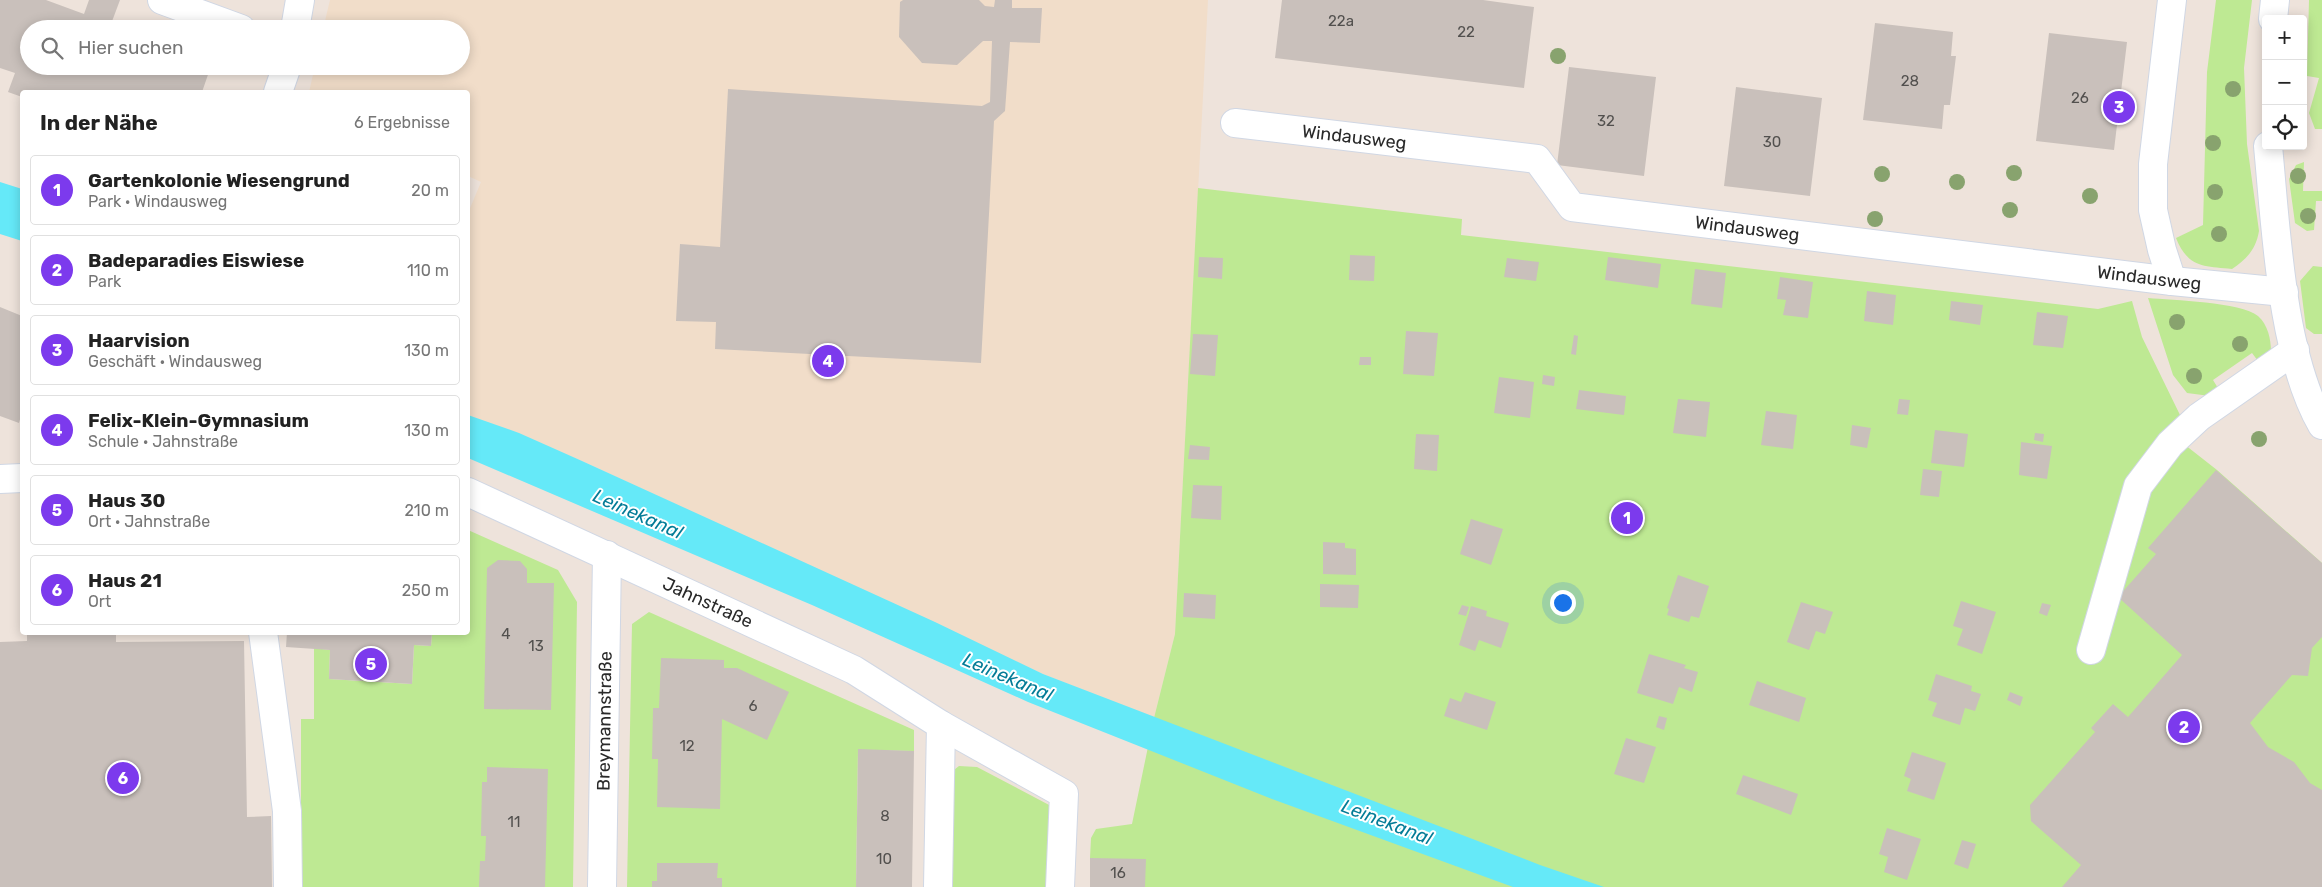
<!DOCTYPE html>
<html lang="de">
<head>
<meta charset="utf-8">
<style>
	body { margin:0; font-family:Rubik,sans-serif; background:#f6f6f6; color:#222 }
	.controls { position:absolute; right:15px; top:15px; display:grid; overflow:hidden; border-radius:5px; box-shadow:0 2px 12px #0003 }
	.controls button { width:45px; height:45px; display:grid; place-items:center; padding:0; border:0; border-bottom:1px solid #e0e0e0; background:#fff; color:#222; font:25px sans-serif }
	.you { position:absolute; left:1562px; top:602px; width:18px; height:18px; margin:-12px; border:4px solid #fff; border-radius:50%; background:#1a73e8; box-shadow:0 0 0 8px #1a73e833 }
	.badge { display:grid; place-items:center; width:32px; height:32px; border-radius:50%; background:#7c3aed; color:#fff; font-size:16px; font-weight:700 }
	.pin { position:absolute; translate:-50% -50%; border:2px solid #fff; box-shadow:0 1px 5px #0006 }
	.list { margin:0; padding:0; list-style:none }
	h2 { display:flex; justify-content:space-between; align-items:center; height:65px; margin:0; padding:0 20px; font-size:21px }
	h2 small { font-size:16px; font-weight:400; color:#767676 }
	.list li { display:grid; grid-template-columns:32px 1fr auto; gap:15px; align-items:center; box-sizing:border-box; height:70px; margin:0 10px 10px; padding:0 10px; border:1px solid #e0e0e0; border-radius:5px }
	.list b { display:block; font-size:19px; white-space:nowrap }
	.list p { margin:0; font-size:16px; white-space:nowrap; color:#767676 }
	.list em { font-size:16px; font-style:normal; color:#767676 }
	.icon { flex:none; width:28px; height:28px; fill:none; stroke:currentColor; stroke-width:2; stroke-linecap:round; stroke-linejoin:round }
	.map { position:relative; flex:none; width:2322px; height:887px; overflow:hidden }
	.search { position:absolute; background:#fff; box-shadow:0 2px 12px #0003; left:20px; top:20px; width:450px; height:55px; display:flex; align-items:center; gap:12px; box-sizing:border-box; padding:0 18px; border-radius:28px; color:#767676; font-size:19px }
	.panel { position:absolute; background:#fff; box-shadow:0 2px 12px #0003; left:20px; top:90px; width:450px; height:545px; border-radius:5px }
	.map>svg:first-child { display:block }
	.education { fill:#f1ddc9 }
	.green { fill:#bee993 }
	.water { fill:#65e9f8 }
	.building { fill:#c9c0bb }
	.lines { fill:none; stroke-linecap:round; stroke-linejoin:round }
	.minor-casing { stroke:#d0d7e4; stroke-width:30 }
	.minor { stroke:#fff; stroke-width:28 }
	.tree { fill:#88a36e }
	.labels { text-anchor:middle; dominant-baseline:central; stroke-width:4; stroke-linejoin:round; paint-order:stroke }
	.number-label { font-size:15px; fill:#52504e }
	.street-label { font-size:18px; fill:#2a2a2a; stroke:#fff }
	.water-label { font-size:19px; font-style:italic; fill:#047c97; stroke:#fff }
</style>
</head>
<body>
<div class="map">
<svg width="2322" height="887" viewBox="0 0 2322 887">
	<rect width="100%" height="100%" fill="#eee3db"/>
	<path class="education" d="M 330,0 L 1208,0 L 1175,634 L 1154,718 L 1043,674 L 582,461 L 468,415 L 468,213 L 481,182 L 468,176 L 468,92 L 309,92 L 315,66 L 461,66 L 461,29 L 323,29 Z"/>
	<path class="green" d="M 2216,0 L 2252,0 L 2244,68 L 2247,144 L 2259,231 C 2256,249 2247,259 2232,269 C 2204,266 2188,268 2176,238 L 2203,225 L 2207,72 Z
		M 2309,0 L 2322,0 L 2322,129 L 2315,129 L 2309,113 L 2319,78 L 2307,76 Z
		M 2304,162 L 2303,191 L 2322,191 L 2322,201 L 2316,201 L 2314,230 L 2307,231 L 2295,223 L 2289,179 L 2296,165 Z
		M 1198,188 L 1462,219 L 1461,235 L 2098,309 L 2132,301 L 2142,337 L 2180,415 L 2166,430 L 2217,470 L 2322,563 L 2322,887 L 1145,887 L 1090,858 L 1091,838 L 1096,829 L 1132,824 L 1154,718 L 1175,634 Z
		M 2313,266 L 2322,267 L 2322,334 L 2314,334 L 2306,328 L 2300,281 Z
		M 2148,298 C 2172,300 2241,302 2258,316 C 2268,325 2271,339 2271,352 L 2261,365 L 2252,353 L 2213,380 L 2221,393 L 2210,396 L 2187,393 L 2173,375 Z
		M 468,530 L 558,570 L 577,602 L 573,887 L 301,887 L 301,719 L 314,719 L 314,648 L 330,650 L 329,679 L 412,684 L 414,645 L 431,646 L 432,633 L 468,632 Z
		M 649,612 L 914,730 L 914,751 L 858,750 L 856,887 L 627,887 L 632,624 Z
		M 959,766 L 977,767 L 1051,806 L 1048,887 L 947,887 L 950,773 Z"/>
	<path class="water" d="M 0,182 L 22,189 L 22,241 L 0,234 Z
		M 468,415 L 519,433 L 582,461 L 935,622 L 1043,674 L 1540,865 L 1604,887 L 1513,887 L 1272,799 L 1028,702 L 812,605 L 468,458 Z"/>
	<path class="building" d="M 0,0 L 46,0 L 84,14 L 89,0 L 120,0 L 111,24 L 124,29 L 29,29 L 29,66 L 211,66 L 202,92 L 22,92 L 22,97 L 8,92 L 15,73 L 0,68 Z
		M 903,0 L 979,0 L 985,6 L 994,7 L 995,0 L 1012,0 L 1012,8 L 1042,8 L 1040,43 L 1010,42 L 1005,111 L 994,121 L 981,363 L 715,349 L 716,322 L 676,321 L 680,244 L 720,247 L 728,89 L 982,106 L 990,102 L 992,41 L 983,41 L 957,65 L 922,63 L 899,37 L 900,2 Z
		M 1282,0 L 1483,0 L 1534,7 L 1524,88 L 1275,58 Z
		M 1875,23 L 1953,32 L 1951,56 L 1956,56 L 1950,105 L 1944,105 L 1942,129 L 1863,120 Z
		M 2049,33 L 2127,42 L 2114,150 L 2036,141 Z
		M 1569,67 L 1656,77 L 1644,176 L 1557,165 Z
		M 1736,87 L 1822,98 L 1810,196 L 1724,186 Z
		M 1350,255 L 1375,256 L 1374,281 L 1349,280 Z
		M 1199,257 L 1223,258 L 1222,279 L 1198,277 Z
		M 1608,257 L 1661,264 L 1658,288 L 1605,280 Z
		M 1507,258 L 1539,262 L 1536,281 L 1504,277 Z
		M 1695,269 L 1726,273 L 1722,308 L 1691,304 Z
		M 1780,277 L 1813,282 L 1808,318 L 1783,315 L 1786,300 L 1777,299 Z
		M 1867,291 L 1896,295 L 1893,325 L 1864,321 Z
		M 1951,301 L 1983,305 L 1980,325 L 1949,320 Z
		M 0,307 L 22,316 L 22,412 L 19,423 L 0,416 Z
		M 2037,312 L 2068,316 L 2063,348 L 2033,345 Z
		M 1406,331 L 1438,333 L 1434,376 L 1403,374 Z
		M 1193,334 L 1218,335 L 1215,376 L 1190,374 Z
		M 1574,335 L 1578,336 L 1576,355 L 1571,354 Z
		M 1360,357 L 1371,357 L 1371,365 L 1359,365 Z
		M 1543,375 L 1555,377 L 1554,386 L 1542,384 Z
		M 1499,377 L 1534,382 L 1530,418 L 1494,413 Z
		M 1579,390 L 1626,396 L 1624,415 L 1576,409 Z
		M 1678,399 L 1710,402 L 1706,437 L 1673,433 Z
		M 1899,399 L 1910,400 L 1908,415 L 1897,414 Z
		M 1766,411 L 1797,415 L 1793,449 L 1761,445 Z
		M 1852,425 L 1871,428 L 1867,448 L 1850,445 Z
		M 1935,430 L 1968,434 L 1964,467 L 1931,463 Z
		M 2035,433 L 2044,434 L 2043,442 L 2034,440 Z
		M 1416,434 L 1439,435 L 1437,471 L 1414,469 Z
		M 2021,442 L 2052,446 L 2047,479 L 2019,475 Z
		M 1190,445 L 1210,447 L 1209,460 L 1188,459 Z
		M 1923,469 L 1942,471 L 1939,497 L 1920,495 Z
		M 2216,470 L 2322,563 L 2322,637 L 2312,648 L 2308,676 L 2292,675 L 2250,723 L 2268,747 L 2294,762 L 2310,783 L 2322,790 L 2322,887 L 2062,887 L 2081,865 L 2031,821 L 2030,805 L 2095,732 L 2091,728 L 2113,704 L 2128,717 L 2182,655 L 2118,597 L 2156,554 L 2148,548 Z
		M 1193,485 L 1222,486 L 1221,520 L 1191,518 Z
		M 1471,519 L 1503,529 L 1491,565 L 1460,554 Z
		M 1323,542 L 1345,543 L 1345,548 L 1356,549 L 1356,575 L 1323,574 Z
		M 498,560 L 520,561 L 527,569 L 527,583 L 554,583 L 551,710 L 484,709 L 487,568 Z
		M 1678,575 L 1709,586 L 1699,618 L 1691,616 L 1689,622 L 1667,615 L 1669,609 L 1667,608 Z
		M 1320,584 L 1359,585 L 1358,608 L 1320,607 Z
		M 1184,593 L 1216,595 L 1215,619 L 1183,617 Z
		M 1961,601 L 1996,612 L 1982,654 L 1957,645 L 1963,629 L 1953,626 Z
		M 1801,602 L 1833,612 L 1825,634 L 1816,631 L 1809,650 L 1787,642 Z
		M 2042,603 L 2051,605 L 2047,616 L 2039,613 Z
		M 1462,605 L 1469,607 L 1466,616 L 1458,614 Z
		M 1471,606 L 1487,611 L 1486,616 L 1509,623 L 1501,648 L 1479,640 L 1475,651 L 1459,645 Z
		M 27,632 L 116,632 L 116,642 L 244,641 L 247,817 L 271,816 L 272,887 L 0,887 L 0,642 L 27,641 Z
		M 287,632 L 432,632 L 431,646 L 414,645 L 412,684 L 329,679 L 330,650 L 286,647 Z
		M 1649,654 L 1686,665 L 1684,668 L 1698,672 L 1692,692 L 1679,687 L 1673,704 L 1637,693 Z
		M 661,658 L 724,660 L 724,668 L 737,668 L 789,692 L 767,740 L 722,719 L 720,809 L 657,807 L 658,759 L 652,759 L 653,708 L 659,708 Z
		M 1936,674 L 1972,686 L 1971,691 L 1981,694 L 1975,711 L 1965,708 L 1960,725 L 1932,716 L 1937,703 L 1928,700 Z
		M 1757,681 L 1806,698 L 1799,722 L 1749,705 Z
		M 1465,692 L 1496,702 L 1487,730 L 1444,716 L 1450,698 L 1461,702 Z
		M 2010,692 L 2023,697 L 2020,706 L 2007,700 Z
		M 1659,716 L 1667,718 L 1664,730 L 1656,727 Z
		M 1626,738 L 1656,747 L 1644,783 L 1614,774 Z
		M 858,749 L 914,751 L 912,887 L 856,887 Z
		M 1912,752 L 1946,763 L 1934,800 L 1907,791 L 1911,779 L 1904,776 Z
		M 487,767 L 548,769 L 545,887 L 479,887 L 480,861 L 485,861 L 486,836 L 481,836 L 482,782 L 487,782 Z
		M 1743,775 L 1798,794 L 1791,815 L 1736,794 Z
		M 1887,828 L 1921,839 L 1907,880 L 1884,872 L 1888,857 L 1879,854 Z
		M 1962,840 L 1976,844 L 1968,869 L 1954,864 Z
		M 1090,858 L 1146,859 L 1145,887 L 1090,887 Z
		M 657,863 L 718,863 L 717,878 L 722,878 L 722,887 L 652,887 L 652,881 L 657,881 Z"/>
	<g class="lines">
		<g class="minor-casing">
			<g id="minor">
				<path d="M 162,0 L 241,29"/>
				<path d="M 2273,19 L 2275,0"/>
				<path d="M 295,29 L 300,0"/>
				<path d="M 278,92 L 287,66"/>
				<path id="s1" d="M 1235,123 L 1537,159 L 1572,207 L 2172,281 L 2284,292"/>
				<path d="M 2268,146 C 2276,228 2281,354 2322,425"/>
				<path d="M 2172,281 L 2162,250 L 2153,210 L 2153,164 L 2172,0"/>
				<path d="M 0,479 L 22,478"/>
				<path id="s2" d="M 468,492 L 854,670 L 941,725 L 1064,794 L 1060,887"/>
				<path d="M 263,632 L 287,811 L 288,887"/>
				<path d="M 2091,650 L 2138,486 L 2170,444 L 2199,417 L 2295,350"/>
				<path id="s3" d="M 602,887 L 607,555"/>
				<path d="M 938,887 L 941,725"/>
			</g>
		</g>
		<use href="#minor" class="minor"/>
	</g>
	<g class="tree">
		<circle cx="1558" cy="56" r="8"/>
		<circle cx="2233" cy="89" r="8"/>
		<circle cx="2213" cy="143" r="8"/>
		<circle cx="2014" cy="173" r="8"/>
		<circle cx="1882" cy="174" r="8"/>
		<circle cx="2298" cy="176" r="8"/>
		<circle cx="1957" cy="182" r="8"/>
		<circle cx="2215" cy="192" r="8"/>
		<circle cx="2090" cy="196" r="8"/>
		<circle cx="2010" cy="210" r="8"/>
		<circle cx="2308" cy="216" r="8"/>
		<circle cx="1875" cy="219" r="8"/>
		<circle cx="2219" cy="234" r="8"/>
		<circle cx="2177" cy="322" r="8"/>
		<circle cx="2240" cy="344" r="8"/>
		<circle cx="2194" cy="376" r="8"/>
		<circle cx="2259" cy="439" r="8"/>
	</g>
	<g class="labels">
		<g class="number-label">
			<text x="1341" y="21">22a</text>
			<text x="1466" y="32">22</text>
			<text x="1910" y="81">28</text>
			<text x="2080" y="98">26</text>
			<text x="1606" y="121">32</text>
			<text x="1772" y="142">30</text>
			<text x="506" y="634">4</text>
			<text x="536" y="646">13</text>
			<text x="753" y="706">6</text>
			<text x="687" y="746">12</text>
			<text x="885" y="816">8</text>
			<text x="514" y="822">11</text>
			<text x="884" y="859">10</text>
			<text x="1118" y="873">16</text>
		</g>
		<g class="street-label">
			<text stroke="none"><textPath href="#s1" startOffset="120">Windausweg</textPath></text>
			<text stroke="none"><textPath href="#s1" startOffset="540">Windausweg</textPath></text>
			<text stroke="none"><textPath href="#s1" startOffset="945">Windausweg</textPath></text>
			<text stroke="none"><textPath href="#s2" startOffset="264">Jahnstraße</textPath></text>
			<text stroke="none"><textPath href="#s3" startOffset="166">Breymannstraße</textPath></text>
		</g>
		<g class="water-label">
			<text transform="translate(638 514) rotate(24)">Leinekanal</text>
			<text transform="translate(1008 677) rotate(23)">Leinekanal</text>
			<text transform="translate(1387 822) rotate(21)">Leinekanal</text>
		</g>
	</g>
</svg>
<div class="controls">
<button>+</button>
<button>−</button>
<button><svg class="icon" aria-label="locate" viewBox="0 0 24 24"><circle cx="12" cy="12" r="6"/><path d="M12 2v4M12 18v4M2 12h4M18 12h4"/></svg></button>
</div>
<div class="you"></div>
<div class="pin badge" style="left:1627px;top:518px">1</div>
<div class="pin badge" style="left:2184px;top:727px">2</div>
<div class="pin badge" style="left:2119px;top:107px">3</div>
<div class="pin badge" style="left:828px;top:361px">4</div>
<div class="pin badge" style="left:371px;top:664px">5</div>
<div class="pin badge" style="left:123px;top:778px">6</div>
<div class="search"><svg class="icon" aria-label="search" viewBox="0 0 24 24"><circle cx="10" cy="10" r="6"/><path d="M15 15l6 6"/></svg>Hier suchen</div>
<section class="panel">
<h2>In der Nähe<small>6 Ergebnisse</small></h2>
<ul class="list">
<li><span class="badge">1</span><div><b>Gartenkolonie Wiesengrund</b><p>Park · Windausweg</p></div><em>20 m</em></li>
<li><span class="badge">2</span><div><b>Badeparadies Eiswiese</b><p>Park</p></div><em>110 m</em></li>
<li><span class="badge">3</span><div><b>Haarvision</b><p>Geschäft · Windausweg</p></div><em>130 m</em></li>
<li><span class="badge">4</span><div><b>Felix-Klein-Gymnasium</b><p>Schule · Jahnstraße</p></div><em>130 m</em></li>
<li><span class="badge">5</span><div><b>Haus 30</b><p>Ort · Jahnstraße</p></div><em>210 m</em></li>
<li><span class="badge">6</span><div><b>Haus 21</b><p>Ort</p></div><em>250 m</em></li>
</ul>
</section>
</div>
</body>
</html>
